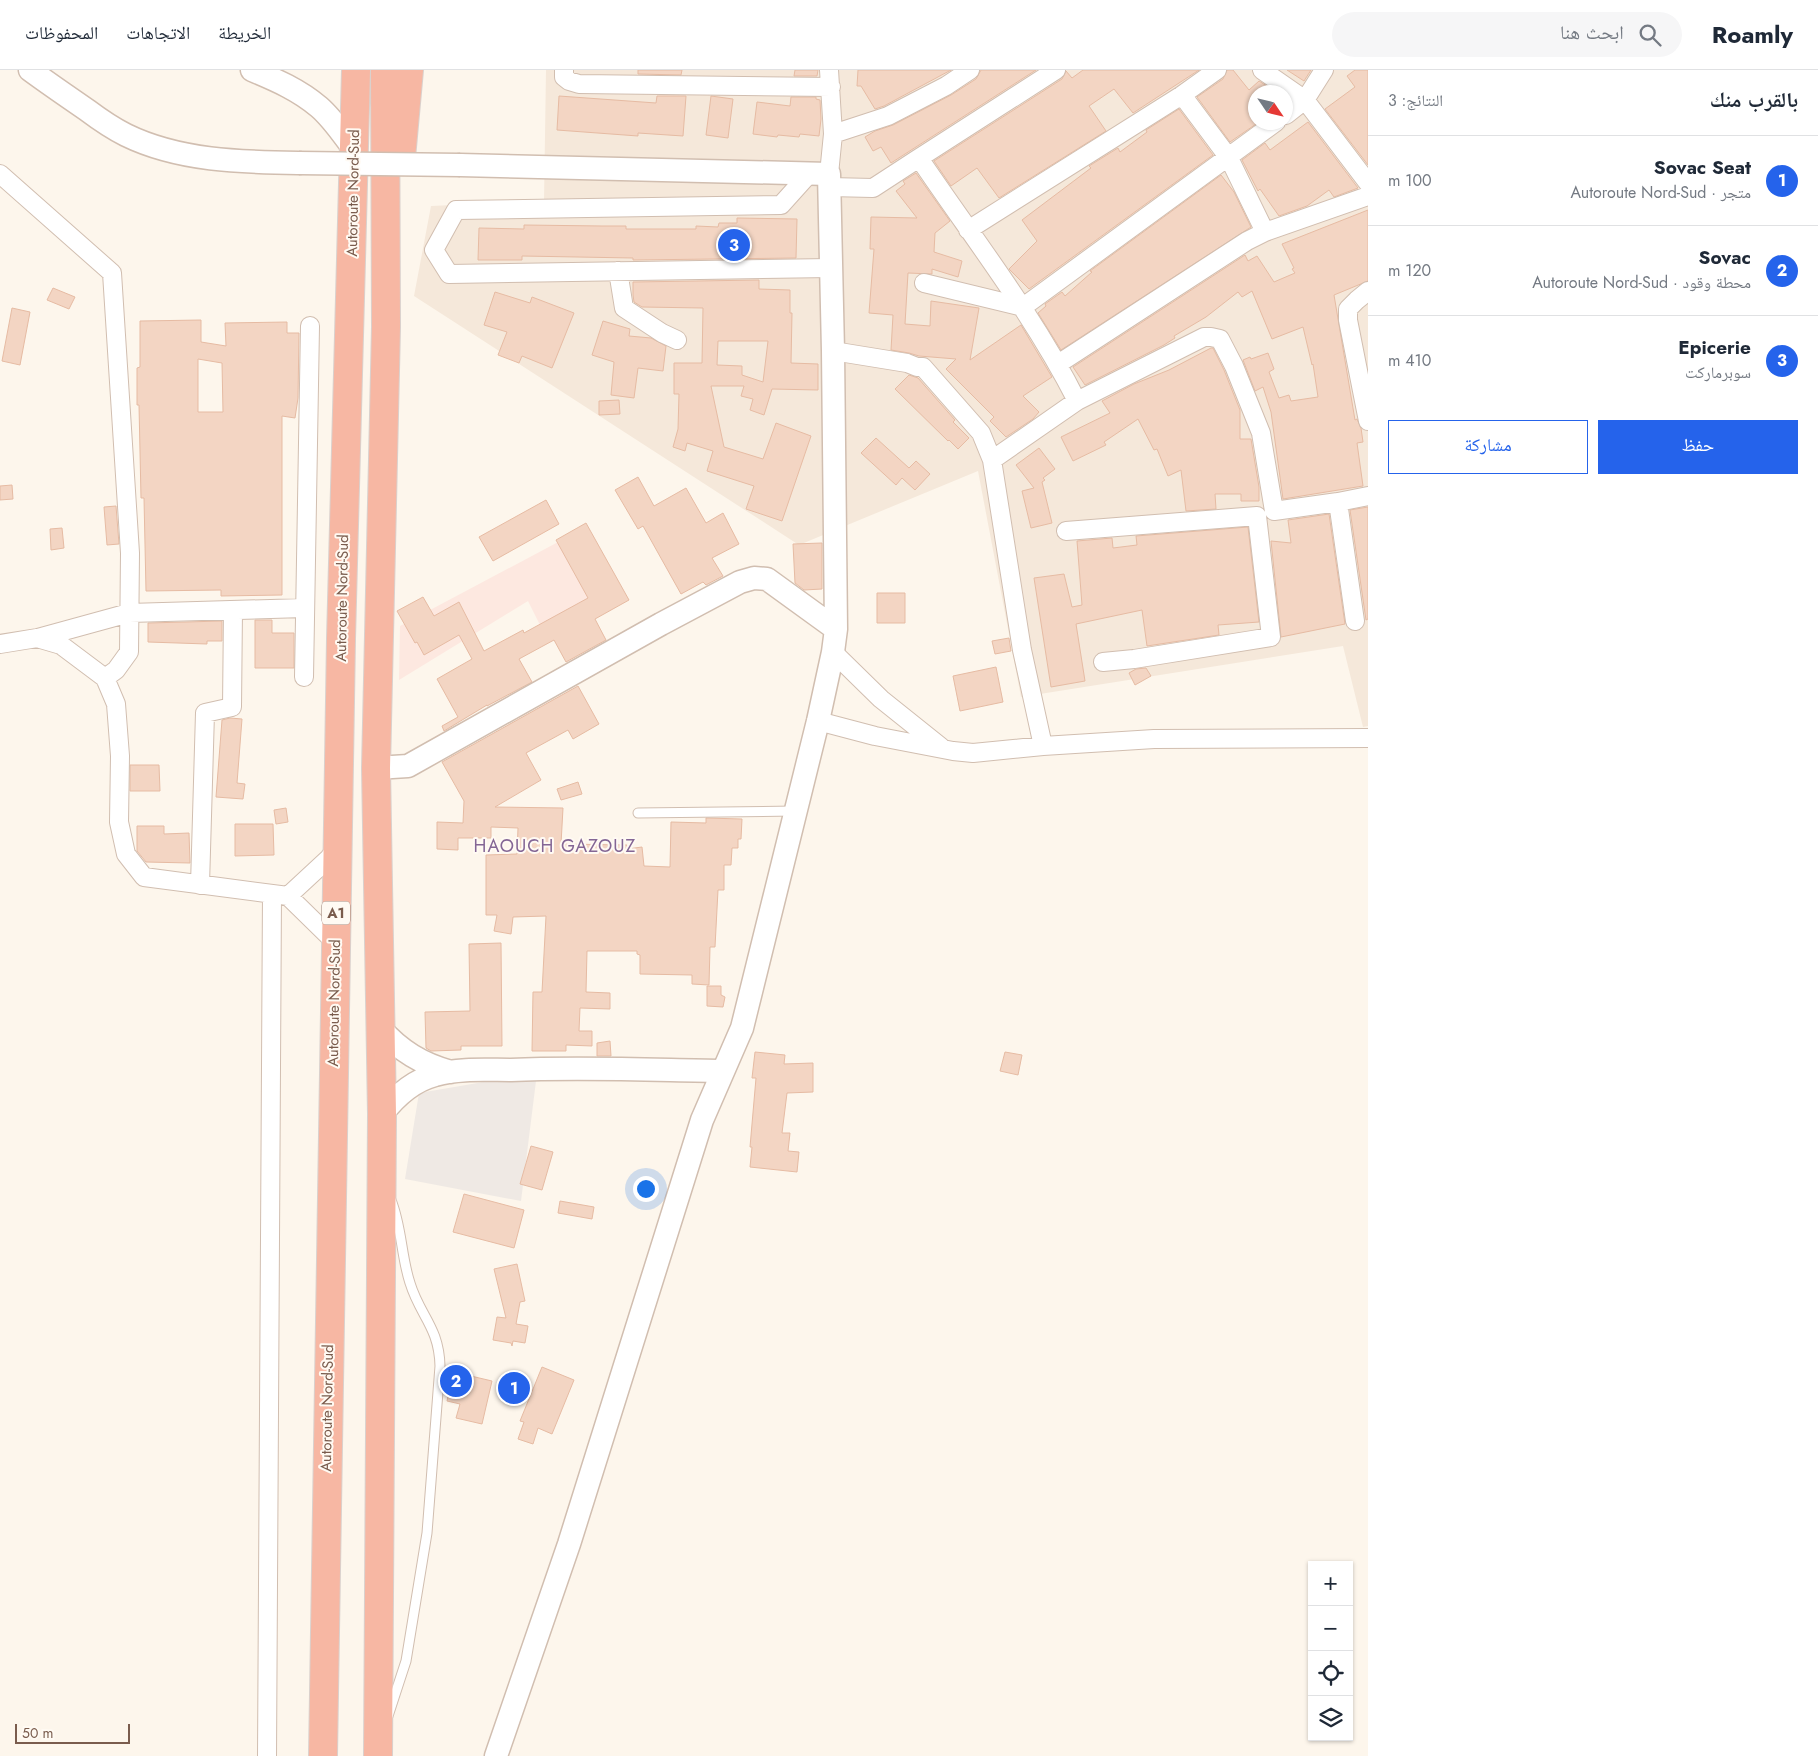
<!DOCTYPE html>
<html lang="ar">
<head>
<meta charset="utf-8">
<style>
	body { margin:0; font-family:Jost,"Noto Naskh Arabic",sans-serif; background:#f6f6f7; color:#1f2937; direction:rtl }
	.controls { position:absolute; right:15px; bottom:15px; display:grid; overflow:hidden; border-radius:0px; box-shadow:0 1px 4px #0004 }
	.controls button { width:45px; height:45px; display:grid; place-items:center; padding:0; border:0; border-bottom:1px solid #e0e1e3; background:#fff; color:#1f2937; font:25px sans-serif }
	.compass { position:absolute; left:1248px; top:15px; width:45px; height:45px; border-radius:50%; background:#fff; box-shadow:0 1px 4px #0004; rotate:125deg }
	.scale { position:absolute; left:15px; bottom:12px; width:115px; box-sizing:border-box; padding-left:5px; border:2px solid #7a5c4d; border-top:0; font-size:14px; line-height:18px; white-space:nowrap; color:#7a5c4d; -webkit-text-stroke:4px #fffaf3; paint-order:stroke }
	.you { position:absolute; left:645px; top:1118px; width:18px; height:18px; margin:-12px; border:4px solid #fff; border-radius:50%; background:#1a73e8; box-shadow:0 0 0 8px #1a73e833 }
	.badge { display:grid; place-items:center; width:32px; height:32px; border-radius:50%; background:#2563eb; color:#fff; font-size:16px; font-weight:700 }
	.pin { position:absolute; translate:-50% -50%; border:2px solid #fff; box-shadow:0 1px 5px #0006 }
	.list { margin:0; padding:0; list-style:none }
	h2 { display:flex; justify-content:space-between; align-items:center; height:65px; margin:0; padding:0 20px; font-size:21px }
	h2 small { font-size:16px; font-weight:400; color:#747a83 }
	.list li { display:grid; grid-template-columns:32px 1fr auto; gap:15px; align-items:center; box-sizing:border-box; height:90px; padding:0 20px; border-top:1px solid #e0e1e3 }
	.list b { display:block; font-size:19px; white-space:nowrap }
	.list p { margin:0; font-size:16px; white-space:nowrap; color:#747a83 }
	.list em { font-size:16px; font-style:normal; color:#747a83 }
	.actions { display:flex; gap:10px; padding:15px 20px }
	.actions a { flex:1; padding:11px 0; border:1px solid #2563eb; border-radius:0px; text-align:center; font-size:18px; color:#2563eb }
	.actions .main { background:#2563eb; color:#fff }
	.icon { flex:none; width:28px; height:28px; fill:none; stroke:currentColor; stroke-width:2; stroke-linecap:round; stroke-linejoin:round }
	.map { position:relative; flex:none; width:1368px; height:1686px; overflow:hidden; direction:ltr }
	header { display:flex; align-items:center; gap:30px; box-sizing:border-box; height:70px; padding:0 25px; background:#fff; border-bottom:1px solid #e0e1e3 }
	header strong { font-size:24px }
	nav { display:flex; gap:28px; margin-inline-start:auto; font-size:18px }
	.search { width:350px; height:45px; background:#f6f6f7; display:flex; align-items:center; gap:12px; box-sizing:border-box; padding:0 18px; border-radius:28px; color:#747a83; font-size:19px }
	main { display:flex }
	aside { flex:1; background:#fff }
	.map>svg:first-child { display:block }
	.residential { fill:#f5e8da; fill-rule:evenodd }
	.commercial { fill:#fde8e0 }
	.industrial { fill:#efe9e4 }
	.building { fill:#f3d5c3; stroke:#e6bba3; fill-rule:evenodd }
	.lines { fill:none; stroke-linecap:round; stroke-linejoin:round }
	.service-casing { stroke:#d1beb0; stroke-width:11 }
	.minor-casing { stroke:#d1beb0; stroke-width:20 }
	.tertiary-casing { stroke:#d1beb0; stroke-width:25 }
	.motorway-casing { stroke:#dad1cd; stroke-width:30 }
	.service { stroke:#fff; stroke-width:9 }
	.minor { stroke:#fff; stroke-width:18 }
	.tertiary { stroke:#fff; stroke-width:22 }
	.motorway { stroke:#f7b7a3; stroke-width:28 }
	.tertiary-bridge-casing { stroke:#d1beb0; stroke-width:25; stroke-linecap:butt }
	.tertiary-bridge { stroke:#fff; stroke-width:22 }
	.labels { text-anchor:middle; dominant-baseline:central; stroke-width:4; stroke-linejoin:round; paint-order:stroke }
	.shield { fill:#fffaf3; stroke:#a28b7f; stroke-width:1 }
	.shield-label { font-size:14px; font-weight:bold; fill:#7a5c4d }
	.street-label { font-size:15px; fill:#7a5c4d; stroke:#fffaf3 }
	.quarter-label { font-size:18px; letter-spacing:1px; fill:#846695; stroke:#fffaf3 }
</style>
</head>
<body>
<header>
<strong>Roamly</strong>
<div class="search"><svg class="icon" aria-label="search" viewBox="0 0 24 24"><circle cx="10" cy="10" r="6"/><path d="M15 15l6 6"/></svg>ابحث هنا</div>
<nav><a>الخريطة</a><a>الاتجاهات</a><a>المحفوظات</a></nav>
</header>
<main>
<aside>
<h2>بالقرب منك<small>النتائج: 3</small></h2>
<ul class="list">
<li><span class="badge">1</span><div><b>Sovac Seat</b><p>متجر · Autoroute Nord-Sud</p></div><em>100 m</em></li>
<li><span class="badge">2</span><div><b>Sovac</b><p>محطة وقود · Autoroute Nord-Sud</p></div><em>120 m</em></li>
<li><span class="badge">3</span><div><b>Epicerie</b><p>سوبرماركت</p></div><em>410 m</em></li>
</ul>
<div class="actions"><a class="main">حفظ</a><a>مشاركة</a></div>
</aside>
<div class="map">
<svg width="1368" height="1686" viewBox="0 0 1368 1686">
	<rect width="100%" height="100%" fill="#fdf6ec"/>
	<path class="residential" d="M 546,0 L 1368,0 L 1368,656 L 1363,657 L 1343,576 L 1021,627 L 978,401 L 799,475 L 414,226 L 431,136 L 544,131 ZM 1256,22 L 1286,22 L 1286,52 L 1256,52 Z"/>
	<path class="commercial" d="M 560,471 L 596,540 L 546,567 L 528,531 L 399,610 L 400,556 Z"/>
	<path class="industrial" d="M 537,1003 L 521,1131 L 405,1109 L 419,1023 Z"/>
	<path class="building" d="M 638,0 L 682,0 L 681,5 L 638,4 Z
		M 795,0 L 818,0 L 817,6 L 794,6 Z
		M 858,0 L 951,0 L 884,36 L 875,39 L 861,16 L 857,16 Z
		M 981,0 L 1036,0 L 891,93 L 881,77 L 873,81 L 865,67 L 875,61 L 893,55 L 951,25 L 976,9 Z
		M 1083,0 L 1199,0 L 1133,43 L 1114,19 L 1089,36 L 1106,61 L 999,128 L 977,98 L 951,116 L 934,91 L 1062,9 L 1066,1 L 1072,8 Z
		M 1227,0 L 1233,0 L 1249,20 L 1259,11 L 1276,22 L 1256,22 L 1256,54 L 1230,72 L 1197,27 L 1223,9 Z
		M 1287,0 L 1311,0 L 1304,11 Z
		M 1355,0 L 1368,0 L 1368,95 L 1325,39 L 1355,17 L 1347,6 Z
		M 559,26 L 656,33 L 657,26 L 686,26 L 683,66 L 638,63 L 638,66 L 557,60 Z
		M 711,26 L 733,29 L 728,68 L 706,65 Z
		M 791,27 L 816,27 L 816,29 L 820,30 L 821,49 L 819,66 L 800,64 L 799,67 L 778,65 L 777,67 L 753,64 L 757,32 L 790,36 Z
		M 1179,39 L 1213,85 L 1029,219 L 1009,199 L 1037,171 L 1022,150 L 1091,98 L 1089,96 L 1118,78 L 1120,82 L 1147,62 L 1146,60 Z
		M 1308,52 L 1358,118 L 1334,127 L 1329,120 L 1307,136 L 1279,146 L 1260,119 L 1258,121 L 1242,90 L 1265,73 L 1270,80 Z
		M 916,103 L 950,151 L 935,163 L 934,182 L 962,191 L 958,207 L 932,199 L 932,204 L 908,203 L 905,254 L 930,256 L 931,231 L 979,238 L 970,290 L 1021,255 L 1052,307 L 1023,326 L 1039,342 L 1033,349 L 1006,367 L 990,351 L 994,347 L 946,299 L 956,289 L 919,286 L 909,283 L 891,280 L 893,245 L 869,243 L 874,179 L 870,179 L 871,147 L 917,148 L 896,121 L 905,114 L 903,111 Z
		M 1221,105 L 1234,122 L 1251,157 L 1061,280 L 1038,243 L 1046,236 L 1045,234 L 1062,222 L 1065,226 L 1092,202 L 1090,201 Z
		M 1368,140 L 1368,211 L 1334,225 L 1355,350 L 1357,349 L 1361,358 L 1363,372 L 1357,373 L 1363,416 L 1283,429 L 1271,342 L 1263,317 L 1255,321 L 1243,290 L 1250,287 L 1251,289 L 1268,283 L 1274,299 L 1269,302 L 1279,328 L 1289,325 L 1291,331 L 1318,327 L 1313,294 L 1312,295 L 1303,257 L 1272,269 L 1252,221 L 1242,227 L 1238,222 L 1206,247 L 1174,266 L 1175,268 L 1164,275 L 1085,315 L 1073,297 L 1245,185 L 1248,191 L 1257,186 L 1274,212 L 1295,203 L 1292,199 L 1294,198 L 1282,174 Z
		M 737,148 L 797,149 L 796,188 L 633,190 L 633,188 L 522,186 L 522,190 L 478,190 L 479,158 L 524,159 L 524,155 L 602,156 L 626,156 L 626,159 L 696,159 L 696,156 L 718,157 L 719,153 L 737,153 Z
		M 759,210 L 759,219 L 790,220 L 790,243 L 792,243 L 791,293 L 818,294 L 818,320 L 772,319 L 764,345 L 750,340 L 753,329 L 741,326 L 744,316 L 711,316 L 724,377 L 763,389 L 776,353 L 811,366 L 782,451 L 746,439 L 754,416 L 707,401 L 713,381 L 687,373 L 685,381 L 673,377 L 678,359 L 679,324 L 674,324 L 674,293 L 702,293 L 703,238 L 642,237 L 634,232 L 633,225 L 633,212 ZM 718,271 L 768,271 L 763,312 L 742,305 L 742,296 L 717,295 Z
		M 53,218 L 75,227 L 69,239 L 47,230 Z
		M 495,222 L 530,233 L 532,227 L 574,243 L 552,298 L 522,286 L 519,293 L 498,285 L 507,262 L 484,255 Z
		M 12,238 L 30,242 L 20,295 L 2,291 Z
		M 201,250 L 201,272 L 226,276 L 225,253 L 287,252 L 287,263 L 299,263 L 298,328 L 295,348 L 282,346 L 282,525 L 221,526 L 221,520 L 146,521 L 144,428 L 141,428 L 139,335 L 137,335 L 137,298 L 140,297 L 140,251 ZM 198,289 L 222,293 L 223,342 L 198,342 Z
		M 603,251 L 630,259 L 629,266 L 651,268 L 666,276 L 663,301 L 638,298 L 634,328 L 611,325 L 614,292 L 592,285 Z
		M 1211,278 L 1213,278 L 1224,300 L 1240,340 L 1240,369 L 1251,369 L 1259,417 L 1259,431 L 1241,431 L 1241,424 L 1215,424 L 1216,439 L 1186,441 L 1181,400 L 1168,406 L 1157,379 L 1154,380 L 1138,349 L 1104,372 L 1106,375 L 1073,391 L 1061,367 L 1110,343 L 1102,331 L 1134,314 L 1169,300 Z
		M 909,305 L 918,308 L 955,350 L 953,352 L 969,368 L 958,379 L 949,370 L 948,371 L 895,319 Z
		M 619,330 L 620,344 L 599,345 L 599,331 Z
		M 876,368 L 909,398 L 916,391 L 930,404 L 915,420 L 902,408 L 896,415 L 861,383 Z
		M 1039,378 L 1055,399 L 1043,408 L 1045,410 L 1042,412 L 1052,453 L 1031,458 L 1022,421 L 1034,418 L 1016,395 Z
		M 638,407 L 654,436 L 686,418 L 706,453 L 723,443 L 739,474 L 712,488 L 723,506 L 706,515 L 703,512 L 681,524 L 643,456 L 638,459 L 615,420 Z
		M 12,415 L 13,429 L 0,430 L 0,416 Z
		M 546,430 L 559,454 L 493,491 L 479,467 Z
		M 116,436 L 119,474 L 107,475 L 104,437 Z
		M 1368,437 L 1368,549 L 1366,550 L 1350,440 Z
		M 1329,444 L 1345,554 L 1281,567 L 1271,471 L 1291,473 L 1288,450 Z
		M 586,453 L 629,530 L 595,549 L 606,570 L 566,592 L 554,570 L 519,589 L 532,612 L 487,636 L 487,635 L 444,661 L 442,656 L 458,647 L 437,609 L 472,589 L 459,565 L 424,585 L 417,572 L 415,573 L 397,541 L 423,527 L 434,546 L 459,532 L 484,581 L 523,560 L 524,563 L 588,528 L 556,470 Z
		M 1248,457 L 1259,552 L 1218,555 L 1219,565 L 1147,576 L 1142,540 L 1076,554 L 1085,611 L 1051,617 L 1034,508 L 1064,504 L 1072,537 L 1082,535 L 1077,471 L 1112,468 L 1113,478 L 1137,475 L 1136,466 Z
		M 62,458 L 64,478 L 51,480 L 50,459 Z
		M 822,473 L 822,519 L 804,520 L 795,513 L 793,474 Z
		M 877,523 L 905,523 L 905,553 L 877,553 Z
		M 255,550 L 272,550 L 272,563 L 294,563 L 294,598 L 255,598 Z
		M 222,551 L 222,571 L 207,571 L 207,574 L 148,572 L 148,553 Z
		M 1009,568 L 1011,581 L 995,584 L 992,571 Z
		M 996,597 L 1003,632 L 960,641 L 953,606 Z
		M 1146,598 L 1151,606 L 1135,615 L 1129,603 L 1136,599 Z
		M 578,616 L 599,654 L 573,669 L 568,660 L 526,683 L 541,710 L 495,737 L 563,738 L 561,774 L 627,775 L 627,779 L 642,777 L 644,796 L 670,797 L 671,752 L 706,753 L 706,748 L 742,749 L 741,769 L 738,769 L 738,778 L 732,778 L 731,795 L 724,795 L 724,820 L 718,820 L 715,877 L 710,877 L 709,915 L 692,914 L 692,905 L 640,904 L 640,885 L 637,884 L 637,881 L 587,881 L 586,922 L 610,923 L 610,939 L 580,938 L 579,961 L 592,961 L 592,976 L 566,975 L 566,981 L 532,981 L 533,922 L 542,922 L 546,846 L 513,847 L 511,864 L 494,861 L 497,845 L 486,845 L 486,785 L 517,784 L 518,758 L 491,757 L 491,768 L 458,768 L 458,780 L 437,779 L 437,752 L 463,753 L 464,731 L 442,692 Z
		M 230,648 L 242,649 L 237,713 L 245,714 L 243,729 L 216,727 L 222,650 Z
		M 130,695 L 159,695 L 160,721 L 130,721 Z
		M 578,712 L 582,724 L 561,730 L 557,719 Z
		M 286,738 L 288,752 L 276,754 L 274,740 Z
		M 235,754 L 273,754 L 274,785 L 235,786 Z
		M 137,756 L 164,756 L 164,764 L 189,763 L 190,793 L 146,792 L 137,781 Z
		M 501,873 L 502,976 L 461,976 L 461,980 L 431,981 L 426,978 L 425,942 L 470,941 L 469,874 Z
		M 707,916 L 721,916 L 721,925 L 725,927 L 723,937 L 707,936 Z
		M 610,971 L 611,986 L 597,986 L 597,973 Z
		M 755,982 L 785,985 L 784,994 L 813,993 L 813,1022 L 787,1023 L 782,1063 L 790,1063 L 788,1081 L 799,1082 L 797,1102 L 750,1097 L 752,1077 L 750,1077 L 756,1008 L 752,1008 Z
		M 1005,982 L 1022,985 L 1018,1005 L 1000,1001 Z
		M 531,1076 L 553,1082 L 542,1120 L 520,1114 Z
		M 464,1124 L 524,1140 L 514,1178 L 453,1162 Z
		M 560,1131 L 594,1137 L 592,1149 L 558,1143 Z
		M 517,1194 L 525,1231 L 520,1232 L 516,1254 L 528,1256 L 525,1273 L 513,1271 L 512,1276 L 511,1273 L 493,1270 L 497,1247 L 506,1248 L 494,1199 Z
		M 542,1297 L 574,1310 L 552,1364 L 538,1358 L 533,1374 L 518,1369 L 524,1352 L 520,1351 Z
		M 454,1302 L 492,1311 L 482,1354 L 456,1348 L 460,1334 L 447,1331 Z"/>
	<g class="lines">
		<g class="service-casing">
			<path id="service" d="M 638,743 L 795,741
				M 388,1646 L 406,1591 L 427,1463 L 440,1296 C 439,1257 420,1246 410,1213 C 401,1186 402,1157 391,1130"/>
		</g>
		<g class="minor-casing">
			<path id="minor" d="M 564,0 L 564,7 L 569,11 L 579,14 L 831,17
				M 1056,0 L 919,88 C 973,168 1033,244 1077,331 L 1204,267 L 1211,267 L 1220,269 L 1234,296 L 1261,363 L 1274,441 L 1338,432 L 1368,426
				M 1262,0 L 1305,30 L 1368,113
				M 1182,25 L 1229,88 L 1265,162
				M 1286,45 L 1305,30 L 1324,0
				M 833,64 L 888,46 L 946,16 L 970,0
				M 0,104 L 112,203 L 130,483 L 129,582 L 116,600 L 105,608
				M 829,104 L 833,64 L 829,0
				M 808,105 L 781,135 L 456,140 L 434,180 L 449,204 L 831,198
				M 829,117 L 873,118 L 919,88
				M 968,160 L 1182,25 L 1217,0
				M 618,201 L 624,238 L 662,263 L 677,270
				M 924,213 L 1023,237 L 1276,52
				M 1368,221 L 1357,230 L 1348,239 L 1348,250 L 1368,351
				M 833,281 L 907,293 L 917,297 L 923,297 L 981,363 L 992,390 L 1022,580 L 1043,676
				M 1058,294 L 1247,171 L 1265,162 L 1368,126
				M 992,390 L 1077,331
				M 1338,432 L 1355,551
				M 1066,461 L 1257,446 L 1271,567 L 1134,589 L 1103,592
				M 38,568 L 129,543 L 304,538
				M 0,574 L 37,568 L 61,575 L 105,608 L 116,634 L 120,686 L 119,752 L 126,784 L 144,807 L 288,826 L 335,872
				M 833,582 L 881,629 L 941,677
				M 304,607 L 310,256
				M 818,651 L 875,666 L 953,681 L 973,683 L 1043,676 L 1154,669 L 1368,668
				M 200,815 L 205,643 L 232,637 L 233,540
				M 288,826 L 329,788 L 336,779
				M 267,1686 L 272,824"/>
		</g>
		<g class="tertiary-casing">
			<path id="tertiary" d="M 30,0 C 49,14 68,27 87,40 C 99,49 112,58 126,65 C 179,91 241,92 299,93
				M 252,0 C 276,10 299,20 319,37 C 333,49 343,65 354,79
				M 460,95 L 829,104 L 833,281 L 836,559 L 833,582 L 818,651 L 742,958 L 702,1050 L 569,1474 L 496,1686
				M 376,698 L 408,696 L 661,554 L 740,512 L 754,508 L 767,509 L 836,559
				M 380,958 C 400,981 422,994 451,1002
				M 382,1044 C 396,1026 412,1011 435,1005 C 459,998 486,1000 511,1000 C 582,997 653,1000 723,1001"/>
		</g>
		<g class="motorway-casing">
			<path id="motorway" d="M 401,88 L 409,0
				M 323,1686 L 341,569 L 356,0
				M 378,1686 L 382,1044 L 376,698 L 386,257 L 385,0"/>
		</g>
		<use href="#service" class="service"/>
		<use href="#minor" class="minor"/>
		<use href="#tertiary" class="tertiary"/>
		<use href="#motorway" class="motorway"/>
		<g class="tertiary-bridge-casing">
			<path id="tertiary-bridge" d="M 299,93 L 460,95"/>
		</g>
		<use href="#tertiary-bridge" class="tertiary-bridge"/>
	</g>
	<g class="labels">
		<rect class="shield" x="322" y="831.5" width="28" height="23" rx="4"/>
		<g class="shield-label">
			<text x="336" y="843">A1</text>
		</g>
		<g class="street-label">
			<text transform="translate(353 123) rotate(-89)">Autoroute Nord-Sud</text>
			<text transform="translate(342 528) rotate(-89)">Autoroute Nord-Sud</text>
			<text transform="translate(334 933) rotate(-89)">Autoroute Nord-Sud</text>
			<text transform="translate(327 1338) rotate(-89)">Autoroute Nord-Sud</text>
		</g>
		<g class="quarter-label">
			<text x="555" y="776">HAOUCH GAZOUZ</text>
		</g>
	</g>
</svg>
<div class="controls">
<button>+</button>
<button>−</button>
<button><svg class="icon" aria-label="locate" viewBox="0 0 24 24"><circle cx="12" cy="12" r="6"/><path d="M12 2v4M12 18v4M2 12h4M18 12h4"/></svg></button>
<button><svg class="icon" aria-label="layers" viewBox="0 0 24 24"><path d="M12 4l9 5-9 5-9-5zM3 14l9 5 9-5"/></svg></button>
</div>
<svg class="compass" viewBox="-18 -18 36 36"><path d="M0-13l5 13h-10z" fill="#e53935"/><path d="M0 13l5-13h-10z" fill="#747a83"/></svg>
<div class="scale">50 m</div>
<div class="you"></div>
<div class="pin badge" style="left:514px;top:1318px">1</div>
<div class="pin badge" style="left:456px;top:1311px">2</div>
<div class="pin badge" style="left:734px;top:175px">3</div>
</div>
</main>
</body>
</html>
